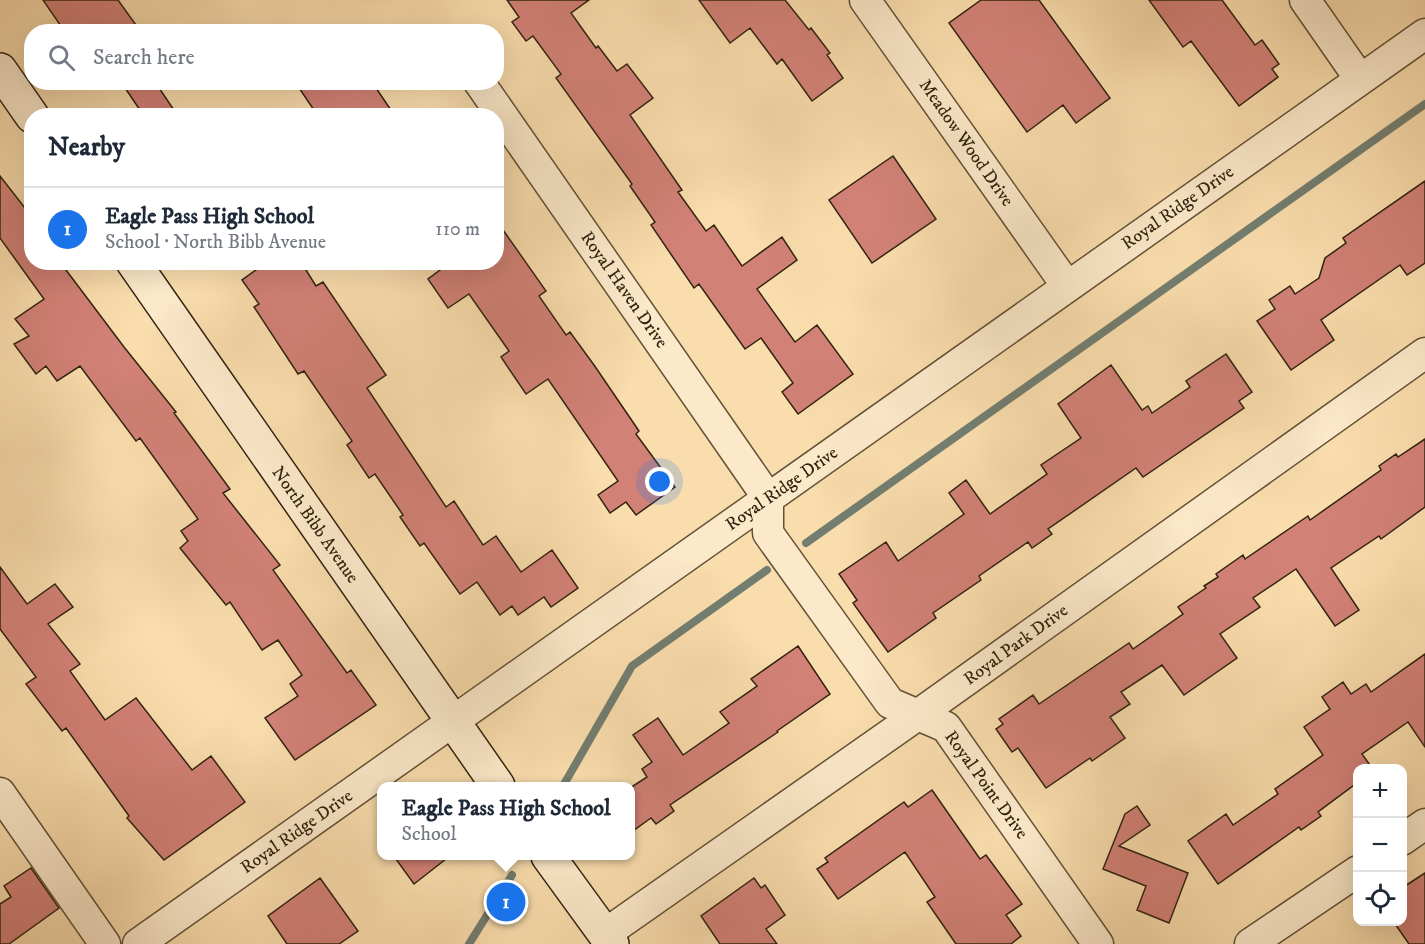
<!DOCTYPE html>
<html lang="en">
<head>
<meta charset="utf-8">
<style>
	body { margin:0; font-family:"IM FELL DW Pica",serif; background:#f6f6f7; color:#1f2937 }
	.controls { position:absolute; right:18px; bottom:18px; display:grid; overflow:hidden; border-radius:12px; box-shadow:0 6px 24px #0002 }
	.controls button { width:54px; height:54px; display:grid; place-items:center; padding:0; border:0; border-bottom:2px solid #e0e1e3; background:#fff; color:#1f2937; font:30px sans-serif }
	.you { position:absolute; left:660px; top:482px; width:21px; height:21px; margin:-15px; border:4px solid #fff; border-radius:50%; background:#1a73e8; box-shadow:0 0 0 9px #1a73e833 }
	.badge { display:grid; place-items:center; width:39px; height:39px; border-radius:50%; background:#1a73e8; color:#fff; font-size:20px; font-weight:700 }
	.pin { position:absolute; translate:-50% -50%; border:3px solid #fff; box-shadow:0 2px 6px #0006 }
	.popup { position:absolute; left:377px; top:782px; width:258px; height:78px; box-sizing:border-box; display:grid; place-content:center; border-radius:12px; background:#fff; filter:drop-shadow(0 2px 4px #0005); font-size:20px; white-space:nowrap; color:#747a83 }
	.popup b { font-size:22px; color:#1f2937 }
	.popup::after { content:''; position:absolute; left:50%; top:100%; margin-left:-12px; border:12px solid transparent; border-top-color:#fff }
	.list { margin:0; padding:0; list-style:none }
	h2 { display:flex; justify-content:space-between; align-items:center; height:78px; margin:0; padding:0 24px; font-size:26px }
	h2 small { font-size:20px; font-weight:400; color:#747a83 }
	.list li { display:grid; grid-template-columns:39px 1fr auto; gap:18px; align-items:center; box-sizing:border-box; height:84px; padding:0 24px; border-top:2px solid #e0e1e3 }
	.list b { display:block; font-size:22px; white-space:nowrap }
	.list p { margin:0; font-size:20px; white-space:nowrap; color:#747a83 }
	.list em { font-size:20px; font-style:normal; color:#747a83 }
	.icon { flex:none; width:33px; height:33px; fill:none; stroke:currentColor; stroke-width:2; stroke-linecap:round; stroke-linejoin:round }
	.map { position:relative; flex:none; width:1425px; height:944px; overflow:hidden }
	.search { position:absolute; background:#fff; box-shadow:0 6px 24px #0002; left:24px; top:24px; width:480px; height:66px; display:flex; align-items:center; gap:15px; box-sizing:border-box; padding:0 21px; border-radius:24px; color:#747a83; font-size:22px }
	.panel { position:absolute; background:#fff; box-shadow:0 6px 24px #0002; left:24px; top:108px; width:480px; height:162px; border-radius:24px }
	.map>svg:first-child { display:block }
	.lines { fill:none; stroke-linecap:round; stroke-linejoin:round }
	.stream { stroke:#737e70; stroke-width:8 }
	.building { fill:#d28177; stroke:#30230f; stroke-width:1.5 }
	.street-casing { stroke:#625236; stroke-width:33 }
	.secondary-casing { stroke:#30230f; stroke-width:36 }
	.street { stroke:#fce9ca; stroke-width:30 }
	.secondary { stroke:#fce9ca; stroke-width:33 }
	.labels { text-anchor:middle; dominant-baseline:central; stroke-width:4.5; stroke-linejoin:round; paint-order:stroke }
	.street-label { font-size:18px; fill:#30230f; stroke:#fce9ca }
</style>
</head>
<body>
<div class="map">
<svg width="1425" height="944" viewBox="0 0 1425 944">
	<rect width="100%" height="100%" fill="#faddad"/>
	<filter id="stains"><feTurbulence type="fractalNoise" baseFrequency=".00333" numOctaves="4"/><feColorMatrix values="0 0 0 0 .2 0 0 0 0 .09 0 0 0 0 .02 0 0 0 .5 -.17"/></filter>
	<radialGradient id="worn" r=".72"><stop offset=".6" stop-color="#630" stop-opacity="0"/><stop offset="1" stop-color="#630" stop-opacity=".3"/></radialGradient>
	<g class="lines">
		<path class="stream" d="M 806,543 L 1425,104
			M 563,786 L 632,666 L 767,570
			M 469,944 L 512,875"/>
	</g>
	<path class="building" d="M 43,0 L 118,0 L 141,32 L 65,32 Z
		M 507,0 L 589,0 L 571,13 L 596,48 L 598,46 L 617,71 L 627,64 L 653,98 L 630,115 L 682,190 L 678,192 L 706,231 L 714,225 L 742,266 L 782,237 L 797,260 L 757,289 L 795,342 L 817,325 L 853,374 L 798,414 L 782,392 L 793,383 L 761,338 L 745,349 L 699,284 L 694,288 L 651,225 L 655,222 L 630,186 L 632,184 L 556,78 L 561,74 L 533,36 L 526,41 L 512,22 L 519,17 Z
		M 699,0 L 785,0 L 809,30 L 811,28 L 830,53 L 827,55 L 843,78 L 812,101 L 782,59 L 777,64 L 750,28 L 730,43 Z
		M 981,0 L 1039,0 L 1110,98 L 1076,123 L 1063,105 L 1027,132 L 949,23 Z
		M 1149,0 L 1222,0 L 1255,45 L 1262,40 L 1279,64 L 1272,69 L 1278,77 L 1239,106 L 1191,41 L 1183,47 Z
		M 121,82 L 155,82 L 178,116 L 144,116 Z
		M 295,82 L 372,82 L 395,116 L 318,116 Z
		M 893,156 L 936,219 L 872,263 L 829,200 Z
		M 0,176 L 32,217 L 32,262 L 60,262 L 124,347 L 176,412 L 174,413 L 230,489 L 223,493 L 280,565 L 273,570 L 347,673 L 351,670 L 376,705 L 295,760 L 265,718 L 298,696 L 290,684 L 302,675 L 278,640 L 262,650 L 230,602 L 226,605 L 180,548 L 188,541 L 181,531 L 198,519 L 140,438 L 136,441 L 80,366 L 57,381 L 46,366 L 36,374 L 14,344 L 29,336 L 15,319 L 44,299 L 0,238 Z
		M 1425,181 L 1425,263 L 1407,275 L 1400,265 L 1321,320 L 1334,340 L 1291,370 L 1257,321 L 1275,309 L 1269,300 L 1290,286 L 1295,294 L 1319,278 L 1325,258 L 1346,243 L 1343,238 Z
		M 496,220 L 546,291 L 539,296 L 566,335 L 570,332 L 594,365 L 639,431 L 636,434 L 675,487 L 636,515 L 626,502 L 610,513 L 598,495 L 618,481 L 548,379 L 526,394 L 501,357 L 509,351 L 469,294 L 448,308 L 428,279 L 451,262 L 496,262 Z
		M 267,262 L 301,262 L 316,286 L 323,282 L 386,375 L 367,388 L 446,507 L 454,501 L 483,545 L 496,536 L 521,572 L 552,550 L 578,588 L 551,607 L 544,597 L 518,615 L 512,606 L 500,615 L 477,582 L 460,594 L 424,543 L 420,546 L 400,517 L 403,515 L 375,474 L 369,478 L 347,445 L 352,441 L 304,371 L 298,374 L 254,307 L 259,304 L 242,280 Z
		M 1226,354 L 1252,392 L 1239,401 L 1244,408 L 1143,477 L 1136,468 L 1048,529 L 1052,534 L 1032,548 L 1028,542 L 979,576 L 981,580 L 933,613 L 936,618 L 888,652 L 853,603 L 857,600 L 839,574 L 886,542 L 898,561 L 964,514 L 949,493 L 966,480 L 990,514 L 1047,474 L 1041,465 L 1081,438 L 1058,404 L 1111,365 L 1142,410 L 1148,406 L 1152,413 L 1190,387 L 1186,381 Z
		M 1425,439 L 1425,507 L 1381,539 L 1379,536 L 1331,568 L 1359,610 L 1335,626 L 1296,569 L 1253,598 L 1260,607 L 1220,634 L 1237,658 L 1184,695 L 1162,665 L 1121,692 L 1130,704 L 1110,717 L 1125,738 L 1092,761 L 1090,758 L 1046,788 L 1018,748 L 1012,752 L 996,729 L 1003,724 L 999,719 L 1033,695 L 1039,704 L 1129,643 L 1133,649 L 1183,614 L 1178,607 L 1206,588 L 1204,586 L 1218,577 L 1216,574 L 1243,555 L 1245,559 L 1308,516 L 1310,520 L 1381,470 L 1379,466 L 1396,454 L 1398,457 Z
		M 0,567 L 27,604 L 55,584 L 73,607 L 48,624 L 80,664 L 70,671 L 105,720 L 136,698 L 192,770 L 211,756 L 245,802 L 164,860 L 127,818 L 129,816 L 66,728 L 62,731 L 26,684 L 36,677 L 0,629 Z
		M 798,646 L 830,694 L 777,731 L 778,732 L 670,805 L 674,811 L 656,824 L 651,818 L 630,833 L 630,788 L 647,777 L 642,769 L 652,762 L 633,735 L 658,718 L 683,755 L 729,723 L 720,712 L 757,686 L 751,679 Z
		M 1425,654 L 1425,747 L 1408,722 L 1362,754 L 1372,768 L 1358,768 L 1358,782 L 1318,812 L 1321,816 L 1301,830 L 1299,827 L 1218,884 L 1188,841 L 1226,814 L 1233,825 L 1278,794 L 1275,789 L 1323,755 L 1304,727 L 1330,709 L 1322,697 L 1343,682 L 1351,694 L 1366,684 L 1371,692 Z
		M 932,790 L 980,859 L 986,855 L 1022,904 L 1006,915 L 1021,936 L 1011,944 L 956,944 L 927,902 L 935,897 L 905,852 L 838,899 L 817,869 L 828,862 L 825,858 L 904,802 L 908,807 Z
		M 1137,806 L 1150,825 L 1119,846 L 1188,873 L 1169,923 L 1137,910 L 1146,886 L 1103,869 L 1125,814 Z
		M 393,855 L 451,855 L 414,884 Z
		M 31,868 L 59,908 L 9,944 L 0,944 L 0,904 L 11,897 L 4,886 Z
		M 1425,873 L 1425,944 L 1409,944 L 1393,921 L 1402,921 L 1402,888 Z
		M 320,878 L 358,931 L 339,944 L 287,944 L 268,916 Z
		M 754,878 L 761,888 L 765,885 L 785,915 L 766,929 L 777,944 L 720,944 L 701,916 Z"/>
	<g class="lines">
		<g class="street-casing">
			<path id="street" d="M 865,0 L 1067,286
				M 1305,0 L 1360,79
				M 479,82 L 768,498 L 768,533 L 890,703 L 946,727 L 1098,944
				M 0,793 L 105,944
				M 1402,840 L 1425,824
				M 605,934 L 919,714 L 1425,353
				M 138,944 L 1425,34
				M 1250,944 L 1358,871"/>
		</g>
		<g class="secondary-casing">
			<path id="secondary" d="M 0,70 L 32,116
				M 133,262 L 498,786
				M 548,856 L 612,944"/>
		</g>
		<use href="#street" class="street"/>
		<use href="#secondary" class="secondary"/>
	</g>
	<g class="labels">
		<g class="street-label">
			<text transform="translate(966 143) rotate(55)">Meadow Wood Drive</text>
			<text transform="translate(1178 208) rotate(-35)">Royal Ridge Drive</text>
			<text transform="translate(624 290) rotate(55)">Royal Haven Drive</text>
			<text transform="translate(782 489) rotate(-35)">Royal Ridge Drive</text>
			<text transform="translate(315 525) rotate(55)">North Bibb Avenue</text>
			<text transform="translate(1016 645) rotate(-36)">Royal Park Drive</text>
			<text transform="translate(986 785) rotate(54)">Royal Point Drive</text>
			<text transform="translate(297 832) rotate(-35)">Royal Ridge Drive</text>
		</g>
	</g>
	<rect width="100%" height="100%" filter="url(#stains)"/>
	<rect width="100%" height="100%" fill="url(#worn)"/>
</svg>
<div class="controls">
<button>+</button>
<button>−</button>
<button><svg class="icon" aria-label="locate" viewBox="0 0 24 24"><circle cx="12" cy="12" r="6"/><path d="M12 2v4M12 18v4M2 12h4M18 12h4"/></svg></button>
</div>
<div class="you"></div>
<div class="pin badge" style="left:506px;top:902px">1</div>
<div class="popup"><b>Eagle Pass High School</b>School</div>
<div class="search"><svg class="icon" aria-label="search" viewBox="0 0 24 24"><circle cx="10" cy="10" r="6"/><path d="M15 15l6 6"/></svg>Search here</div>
<section class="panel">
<h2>Nearby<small></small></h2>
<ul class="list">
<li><span class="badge">1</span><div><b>Eagle Pass High School</b><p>School · North Bibb Avenue</p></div><em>110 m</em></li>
</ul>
</section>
</div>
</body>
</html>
